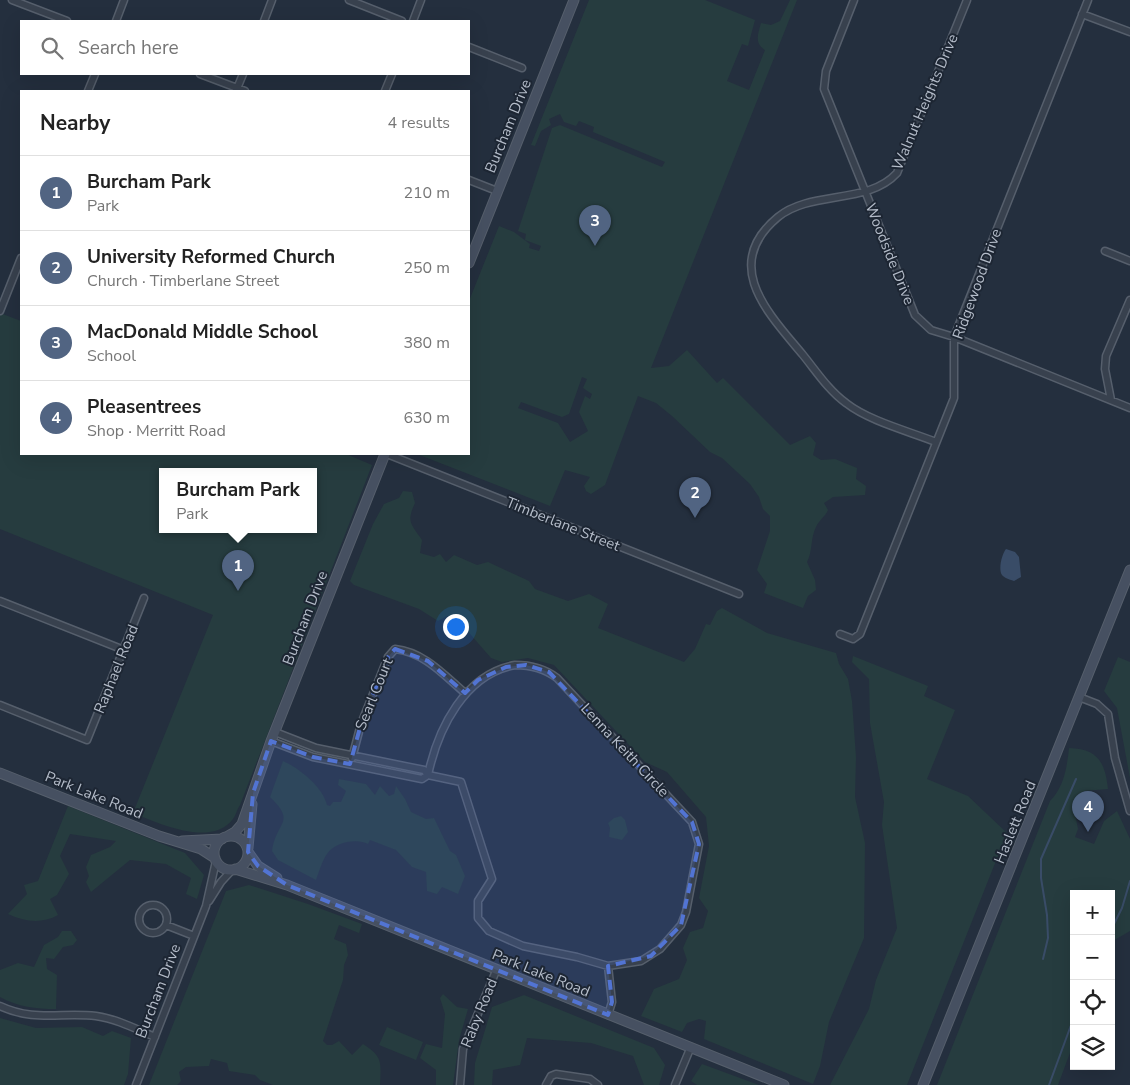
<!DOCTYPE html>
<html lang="en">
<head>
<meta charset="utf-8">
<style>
	body { margin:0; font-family:"Nunito Sans",sans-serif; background:#f6f6f6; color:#222 }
	.controls { position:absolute; right:15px; bottom:15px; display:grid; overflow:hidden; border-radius:0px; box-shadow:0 5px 20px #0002 }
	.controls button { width:45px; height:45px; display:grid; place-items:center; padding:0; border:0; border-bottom:1px solid #e0e0e0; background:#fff; color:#222; font:25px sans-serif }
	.you { position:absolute; left:455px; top:626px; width:18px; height:18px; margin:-12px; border:4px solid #fff; border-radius:50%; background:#1a73e8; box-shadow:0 0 0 8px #1a73e833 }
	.badge { display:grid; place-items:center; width:32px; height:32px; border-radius:50%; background:#516482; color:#fff; font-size:16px; font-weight:700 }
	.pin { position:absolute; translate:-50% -41px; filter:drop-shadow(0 1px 2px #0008) }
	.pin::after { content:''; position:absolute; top:26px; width:18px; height:15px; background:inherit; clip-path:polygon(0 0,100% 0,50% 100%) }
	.popup { position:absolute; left:159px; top:468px; width:158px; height:65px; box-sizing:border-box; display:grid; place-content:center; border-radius:0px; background:#fff; filter:drop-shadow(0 1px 4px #0005); font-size:16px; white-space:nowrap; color:#767676 }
	.popup b { font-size:19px; color:#222 }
	.popup::after { content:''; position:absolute; left:50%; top:100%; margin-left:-10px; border:10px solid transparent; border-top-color:#fff }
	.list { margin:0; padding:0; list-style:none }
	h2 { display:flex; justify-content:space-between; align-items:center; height:65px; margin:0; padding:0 20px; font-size:21px }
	h2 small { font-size:16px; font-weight:400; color:#767676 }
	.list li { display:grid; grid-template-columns:32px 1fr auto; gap:15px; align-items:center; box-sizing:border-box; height:75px; padding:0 20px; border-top:1px solid #e0e0e0 }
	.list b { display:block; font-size:19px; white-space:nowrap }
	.list p { margin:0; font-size:16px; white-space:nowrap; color:#767676 }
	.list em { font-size:16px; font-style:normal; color:#767676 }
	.icon { flex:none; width:28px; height:28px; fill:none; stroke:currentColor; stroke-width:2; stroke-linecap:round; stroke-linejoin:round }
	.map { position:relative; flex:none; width:1130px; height:1085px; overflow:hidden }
	.search { position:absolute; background:#fff; box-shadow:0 5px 20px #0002; left:20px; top:20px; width:450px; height:55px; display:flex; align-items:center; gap:12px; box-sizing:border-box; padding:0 18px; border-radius:0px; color:#767676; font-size:19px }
	.panel { position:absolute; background:#fff; box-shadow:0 5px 20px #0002; left:20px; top:90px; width:450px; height:365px; border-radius:0px }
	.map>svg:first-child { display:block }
	.green { fill:#263c3f; fill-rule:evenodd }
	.water { fill:#394c67 }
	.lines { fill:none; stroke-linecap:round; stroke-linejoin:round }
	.stream { stroke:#394c67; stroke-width:2 }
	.street-casing { stroke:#565f6c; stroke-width:9 }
	.secondary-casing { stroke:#565f6c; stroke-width:11 }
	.street { stroke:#38414e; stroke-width:6 }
	.secondary { stroke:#465061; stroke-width:9 }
	.marked { fill:#5274d3; fill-opacity:0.2; stroke:#5274d3; stroke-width:4; stroke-dasharray:10 6; stroke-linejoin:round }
	.labels { text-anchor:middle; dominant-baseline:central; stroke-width:4; stroke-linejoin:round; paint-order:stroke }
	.street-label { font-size:15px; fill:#b4bcc9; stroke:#1d2633 }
</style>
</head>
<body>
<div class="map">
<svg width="1130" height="1085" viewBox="0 0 1130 1085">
	<rect width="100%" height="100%" fill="#242f3e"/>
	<path class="green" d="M 589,0 L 705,0 L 755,20 L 748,46 L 742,44 L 727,81 L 749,90 L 765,50 C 754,43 758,34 761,23 L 771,25 L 780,21 L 790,0 L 797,0 L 651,368 L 669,366 L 687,350 L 717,383 L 723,378 L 790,445 L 810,436 L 816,443 L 813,455 L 821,460 L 835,459 L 857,468 L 856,479 L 866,486 L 865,495 L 833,497 L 824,503 L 828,510 C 825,517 819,520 816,527 C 810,539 813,551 807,562 L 815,580 L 816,590 L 808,596 L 803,608 L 764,593 L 767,584 L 757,570 L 770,531 L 770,516 L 763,509 L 759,497 L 750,484 L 722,458 L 710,452 L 672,416 L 656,403 L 638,396 L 605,485 L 591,494 L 586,491 L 584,486 L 590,477 L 565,470 L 550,506 L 417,454 L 469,454 L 469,301 L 499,226 L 514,232 L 530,244 L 529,248 L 539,251 L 541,246 L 525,240 L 526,234 L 518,231 L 552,128 L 560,125 L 662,167 L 665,162 L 593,132 L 594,127 L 579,121 L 576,126 L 564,122 L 560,114 L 549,119 L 551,125 L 541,131 L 535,146 L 531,145 ZM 582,377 L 587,379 L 583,388 L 592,394 L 590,399 L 585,396 L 579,412 L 588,431 L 570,442 L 558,423 L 518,408 L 521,402 L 562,417 L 569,414 Z
		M 0,313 L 21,321 L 21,454 L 346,454 L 372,465 L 240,805 C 237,809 236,815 233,819 C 211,848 158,823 133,813 L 213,615 L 0,529 ZM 163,472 L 313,472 L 313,530 L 163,530 Z
		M 403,491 L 412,492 L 415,503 C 406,522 411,524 422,540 L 420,553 L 434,557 L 440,554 L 446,562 L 454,555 L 477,565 L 488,562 L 529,581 L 535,589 L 568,601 L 589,594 L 608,604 L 598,628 L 684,662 L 695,649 L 706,624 L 710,625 L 717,611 L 722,608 L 767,633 L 836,653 L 839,664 L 848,679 L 852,701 L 856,757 L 855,797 L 865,843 L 864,938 L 829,1022 L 820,1066 L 813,1084 L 704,1039 L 706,1021 L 699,1019 L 687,1023 L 682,1032 L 641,1016 L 654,989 L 679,979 L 687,960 L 683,948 L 690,932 L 703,928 L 708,911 L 699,898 L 709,846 L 706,817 L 667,772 L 645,762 L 554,665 L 528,658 L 502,662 L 491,658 L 457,619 L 447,616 L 438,621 L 419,609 L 354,585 L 350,581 L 373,524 L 384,504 L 399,498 Z
		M 853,656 L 928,686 L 924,696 L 955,710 L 927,779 L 968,796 L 1007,833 L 907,1085 L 830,1085 L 869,1009 L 876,980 L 897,928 L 882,825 L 884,802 L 870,723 L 869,679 L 852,662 Z
		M 1118,657 L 1130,662 L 1130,778 L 1117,708 L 1104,691 Z
		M 1069,748 C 1097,749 1105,761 1108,789 L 1084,791 L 1075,814 L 1078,829 L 1075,837 L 1094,844 L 1104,821 L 1117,811 L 1130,839 L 1130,931 L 1111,942 L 1111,894 L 1074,894 L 1074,1042 L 1058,1085 L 937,1085 L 1050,801 C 1064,787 1067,767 1069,748 Z
		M 283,761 C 299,768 323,787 327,805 L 330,806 L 333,802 L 341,802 L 346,791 L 338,785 L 339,779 L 366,784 L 375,795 L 380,786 L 389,796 L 394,794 L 396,786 L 405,799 L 411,812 L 426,819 L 434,818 L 450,851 L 456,855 L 465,876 L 458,894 L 442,887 L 437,894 L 427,891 L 426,872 L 412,867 L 396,850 L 370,840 L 368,844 C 357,838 335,842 327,854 C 322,861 319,872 316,880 L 278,860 L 272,851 C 276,821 297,823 270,797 Z
		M 68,806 L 185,853 L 204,875 L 197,899 L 186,894 L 191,878 L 166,864 L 130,860 L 91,892 L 86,882 L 89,876 L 86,867 L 91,855 L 110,847 L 116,841 L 70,834 L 60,856 L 69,874 L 57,895 L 50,899 L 58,915 C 42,924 25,922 8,914 L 27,894 L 24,885 L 38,881 Z
		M 621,816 L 625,820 L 628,832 L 622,840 L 609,837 L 610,828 L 608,823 L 614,818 Z
		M 249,885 L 308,904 L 362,924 L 359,933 L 339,925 L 334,939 L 346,944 L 348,955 L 344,965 L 343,980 L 323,1041 L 327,1045 L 332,1045 L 339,1041 L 352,1055 L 363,1044 C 383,1057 381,1062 380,1085 L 273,1085 L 260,1080 L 255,1075 L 229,1071 L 227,1063 L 211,1059 L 209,1066 L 186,1067 L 179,1072 L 181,1081 L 177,1085 L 149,1085 L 226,891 Z
		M 62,931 L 71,931 L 77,940 L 73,945 L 63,947 L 54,959 L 46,958 L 47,969 L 57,975 L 56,1009 C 36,1009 18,1007 0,997 L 0,970 L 18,963 L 34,967 L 44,945 L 58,937 Z
		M 443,994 L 457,1007 L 468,1009 L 459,1040 L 453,1085 L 436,1085 L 436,1070 L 420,1058 L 426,1044 L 442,1048 L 445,1014 L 440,998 Z
		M 524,995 L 654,1048 L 665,1065 L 659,1085 L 644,1085 L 633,1056 L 591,1043 L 527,1038 L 520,1065 L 493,1070 L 492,1085 L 474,1085 L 475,1063 L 492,1007 Z
		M 0,1018 L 36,1028 L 82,1027 L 103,1036 L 112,1031 L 131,1038 L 128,1074 L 124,1085 L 0,1085 Z
		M 387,1027 L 423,1042 L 416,1060 L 379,1045 Z
		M 702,1064 L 759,1085 L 697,1085 L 691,1081 Z"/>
	<path class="water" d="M 1006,549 L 1015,552 L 1019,557 L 1021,577 L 1014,581 C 1011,580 1004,578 1002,575 C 998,569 1002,554 1006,549 Z"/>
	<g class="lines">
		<path class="stream" d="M 1111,930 L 1122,908 L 1130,881
			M 1043,959 L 1048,938 L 1047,915 L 1041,878 L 1041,859 L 1076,779
			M 1049,1085 L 1074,1017"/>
		<g class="street-casing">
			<path id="street" d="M 12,0 L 67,21
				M 349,0 L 402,21
				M 854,0 L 826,71 L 824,89 L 915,315 L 931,330 L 954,337 L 1130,408
				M 1082,14 L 1130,32
				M 116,21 L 124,0
				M 264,21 L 272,0
				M 413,21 L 421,0
				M 469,47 L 522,68
				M 200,74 L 245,91
				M 88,91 L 95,74
				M 236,91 L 243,74
				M 385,91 L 392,74
				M 469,180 L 497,191
				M 1105,251 L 1130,261
				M 0,311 L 21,258
				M 1111,400 L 1105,369 L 1106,356 L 1130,300
				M 936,442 C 908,431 869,421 846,403 C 829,391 816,371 803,355 C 769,314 720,265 778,217 C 811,190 868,205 897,173 L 967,0
				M 387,454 L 739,594
				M 0,601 L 124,650
				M 840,634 L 853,639 L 860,634 L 954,398 L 954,337 L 1088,0
				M 515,665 C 531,665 544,668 557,678 L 692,822 L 699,844 L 686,912 L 681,925 L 660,949 L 641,961 L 608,966 L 577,957 L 523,946 L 489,931 L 478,918 L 478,901 L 492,879 L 461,782 L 428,775 C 438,728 465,674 515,665 Z
				M 1079,697 L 1097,704 L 1108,714 L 1115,758 L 1130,811
				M 0,705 L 87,740 L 144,598
				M 271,741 L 313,757 L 422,779 L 428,775 L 424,770 L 316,748 L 275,732
				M 352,758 L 361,724 L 388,657 L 395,649 C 424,652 444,675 465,693
				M 209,901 L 221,882 L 232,870
				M139 919a14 14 0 1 1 28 0a14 14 0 1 1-28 0Z
				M 166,925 L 194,936
				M 0,1006 C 34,1022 61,1012 96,1016 C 117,1019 136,1029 155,1037
				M 608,1015 L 612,1002 L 608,966
				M 136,1085 L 206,906 L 216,861
				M 460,1085 L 463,1049 L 496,971
				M 546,1085 L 551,1076 L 556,1074 L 590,1079 L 598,1085
				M 675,1085 L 690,1049"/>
		</g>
		<g class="secondary-casing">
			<path id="secondary" d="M 469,263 L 574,0
				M 0,773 L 159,836 L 201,849 L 215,858
				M 228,836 L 235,832 L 242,824 L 271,741 L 385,454
				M214 853a17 17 0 1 1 34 0a17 17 0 1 1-34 0Z
				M 182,841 L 222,839
				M 248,848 L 252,804
				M 248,852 L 258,866 L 277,878
				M 235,869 L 287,885 L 784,1085
				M 923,1085 L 1130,570"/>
		</g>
		<use href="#street" class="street"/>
		<use href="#secondary" class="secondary"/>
	</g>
	<path class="marked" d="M 395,649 L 428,661 L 465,693 L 478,680 L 506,667 L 526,665 L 549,672 L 692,822 L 699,844 L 681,925 L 651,956 L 608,966 L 612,1002 L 608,1015 L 287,885 L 258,866 L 248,852 L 253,793 L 271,741 L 313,757 L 350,764 L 361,724 L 388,657 Z"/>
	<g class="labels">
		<g class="street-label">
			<text transform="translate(925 102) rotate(-67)">Walnut Heights Drive</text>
			<text transform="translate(508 126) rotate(-68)">Burcham Drive</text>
			<text transform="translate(890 254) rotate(68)">Woodside Drive</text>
			<text transform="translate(977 284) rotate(-70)">Ridgewood Drive</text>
			<text transform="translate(563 524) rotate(22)">Timberlane Street</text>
			<text transform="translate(305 618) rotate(-69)">Burcham Drive</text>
			<text transform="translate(116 669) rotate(-68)">Raphael Road</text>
			<text transform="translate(374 694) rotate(-68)">Searl Court</text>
			<text transform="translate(625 750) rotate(47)">Lenna Keith Circle</text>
			<text transform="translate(94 795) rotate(22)">Park Lake Road</text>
			<text transform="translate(1015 822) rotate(-68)">Haslett Road</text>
			<text transform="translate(541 973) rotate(22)">Park Lake Road</text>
			<text transform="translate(158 991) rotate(-69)">Burcham Drive</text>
			<text transform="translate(479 1013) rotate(-68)">Raby Road</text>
		</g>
	</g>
</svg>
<div class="controls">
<button>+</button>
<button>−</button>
<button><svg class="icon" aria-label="locate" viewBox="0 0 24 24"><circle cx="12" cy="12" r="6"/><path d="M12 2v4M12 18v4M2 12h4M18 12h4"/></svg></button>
<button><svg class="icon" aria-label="layers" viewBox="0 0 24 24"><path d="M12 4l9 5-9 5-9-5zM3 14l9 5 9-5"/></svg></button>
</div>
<div class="you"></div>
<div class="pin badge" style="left:238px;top:591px">1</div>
<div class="popup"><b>Burcham Park</b>Park</div>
<div class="pin badge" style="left:695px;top:518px">2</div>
<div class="pin badge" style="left:595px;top:246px">3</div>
<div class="pin badge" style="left:1088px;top:832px">4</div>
<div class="search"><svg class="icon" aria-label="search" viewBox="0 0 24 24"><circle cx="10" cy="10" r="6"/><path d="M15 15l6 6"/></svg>Search here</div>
<section class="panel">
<h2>Nearby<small>4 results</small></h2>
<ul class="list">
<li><span class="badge">1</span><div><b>Burcham Park</b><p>Park</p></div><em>210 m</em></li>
<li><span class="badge">2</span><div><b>University Reformed Church</b><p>Church · Timberlane Street</p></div><em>250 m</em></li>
<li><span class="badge">3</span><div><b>MacDonald Middle School</b><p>School</p></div><em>380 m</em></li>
<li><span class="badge">4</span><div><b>Pleasentrees</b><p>Shop · Merritt Road</p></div><em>630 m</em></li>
</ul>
</section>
</div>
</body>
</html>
